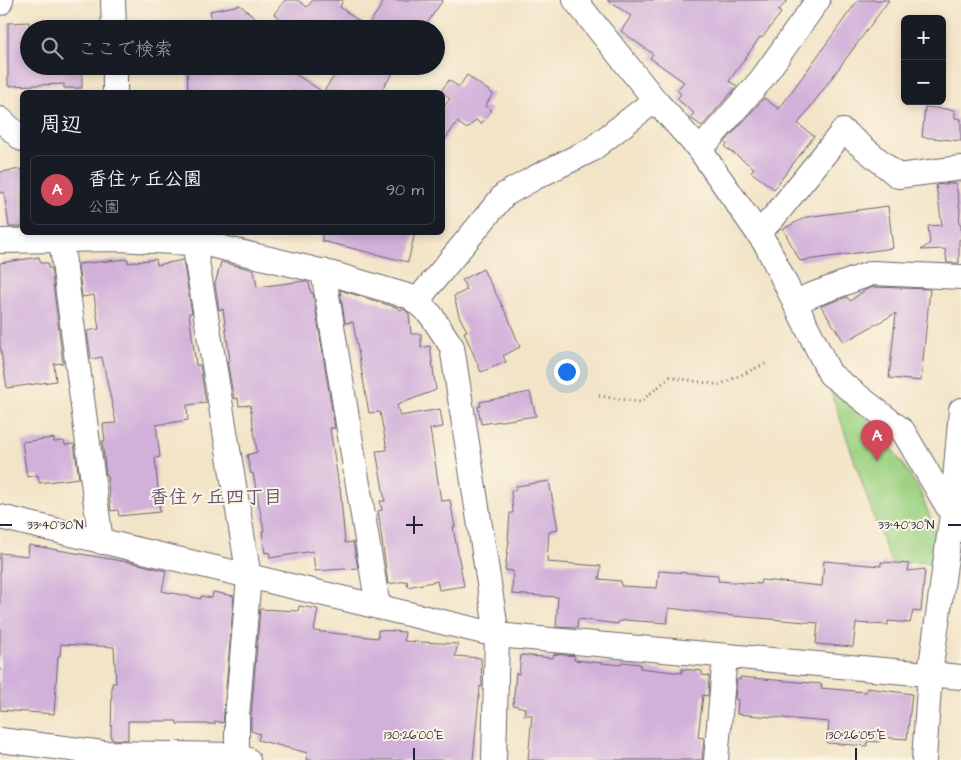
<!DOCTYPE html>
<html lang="ja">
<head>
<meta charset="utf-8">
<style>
	body { margin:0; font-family:"Architects Daughter","Klee One",sans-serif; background:#242831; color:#f1f3f6 }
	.controls { position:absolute; right:15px; top:15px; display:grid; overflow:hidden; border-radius:8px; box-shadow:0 2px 8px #0003 }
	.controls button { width:45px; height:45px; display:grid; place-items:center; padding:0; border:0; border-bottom:1px solid #363941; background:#171b24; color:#f1f3f6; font:25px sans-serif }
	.you { position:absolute; left:566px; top:371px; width:18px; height:18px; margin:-12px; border:4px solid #fff; border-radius:50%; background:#1a73e8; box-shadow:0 0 0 8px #1a73e833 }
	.badge { display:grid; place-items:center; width:32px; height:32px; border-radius:50%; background:#d1495b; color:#fff; font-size:16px; font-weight:700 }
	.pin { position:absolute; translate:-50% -41px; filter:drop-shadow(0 1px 2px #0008) }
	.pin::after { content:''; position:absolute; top:26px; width:18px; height:15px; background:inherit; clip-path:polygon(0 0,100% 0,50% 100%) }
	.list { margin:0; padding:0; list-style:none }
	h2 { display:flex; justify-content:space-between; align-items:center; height:65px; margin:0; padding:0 20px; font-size:21px }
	h2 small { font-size:16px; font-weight:400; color:#9ea1a6 }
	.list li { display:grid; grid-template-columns:32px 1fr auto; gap:15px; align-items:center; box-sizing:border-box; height:70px; margin:0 10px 10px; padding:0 10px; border:1px solid #363941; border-radius:8px }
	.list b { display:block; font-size:19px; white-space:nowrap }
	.list p { margin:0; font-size:16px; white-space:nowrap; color:#9ea1a6 }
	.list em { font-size:16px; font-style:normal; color:#9ea1a6 }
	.icon { flex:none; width:28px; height:28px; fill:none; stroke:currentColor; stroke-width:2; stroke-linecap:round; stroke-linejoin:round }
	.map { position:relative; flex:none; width:961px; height:760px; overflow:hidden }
	.search { position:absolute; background:#171b24; box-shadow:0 2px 8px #0003; left:20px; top:20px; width:425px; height:55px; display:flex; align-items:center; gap:12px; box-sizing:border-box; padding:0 18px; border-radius:28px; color:#9ea1a6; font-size:19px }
	.panel { position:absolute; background:#171b24; box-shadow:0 2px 8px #0003; left:20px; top:90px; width:425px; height:145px; border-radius:8px }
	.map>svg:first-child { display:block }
	.green { fill:#9ed384; stroke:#607a60 }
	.building { fill:#d1b0da }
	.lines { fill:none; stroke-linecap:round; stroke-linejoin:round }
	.minor-casing { stroke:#6b666c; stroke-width:26 }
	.path { stroke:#6b666c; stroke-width:3; stroke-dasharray:1 4; stroke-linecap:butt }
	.minor { stroke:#fff; stroke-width:24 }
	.ticks { fill:none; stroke:#22223b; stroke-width:2 }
	.labels { text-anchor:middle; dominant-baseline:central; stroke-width:4; stroke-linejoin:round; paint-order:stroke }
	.neighbourhood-label { font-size:19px; font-weight:bold; fill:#5f5473; stroke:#fcf5e5 }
	.ticks-label { font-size:12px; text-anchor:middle; fill:#22223b; stroke:#fcf5e5; stroke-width:4; stroke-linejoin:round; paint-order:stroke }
</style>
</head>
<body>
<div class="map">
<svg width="961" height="760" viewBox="0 0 961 760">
	<rect width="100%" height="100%" fill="#fcf5e5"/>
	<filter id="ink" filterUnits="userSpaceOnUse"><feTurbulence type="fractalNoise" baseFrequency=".02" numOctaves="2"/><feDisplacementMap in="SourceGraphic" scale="10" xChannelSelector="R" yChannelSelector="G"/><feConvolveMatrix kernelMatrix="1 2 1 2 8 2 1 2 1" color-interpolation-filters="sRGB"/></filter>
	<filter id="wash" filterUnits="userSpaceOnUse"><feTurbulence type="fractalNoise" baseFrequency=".0096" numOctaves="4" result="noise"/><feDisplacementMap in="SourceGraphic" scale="20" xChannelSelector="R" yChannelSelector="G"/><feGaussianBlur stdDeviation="1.12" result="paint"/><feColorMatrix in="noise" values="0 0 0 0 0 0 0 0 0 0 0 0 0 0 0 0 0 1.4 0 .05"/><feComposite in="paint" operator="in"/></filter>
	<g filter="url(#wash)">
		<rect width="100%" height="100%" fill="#f2e4c7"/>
		<path class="green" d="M 827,380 L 881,432 L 919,489 L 936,532 L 934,563 L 891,562 L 873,515 Z"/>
		<g id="blocks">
			<path class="building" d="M 285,0 L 298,0 L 307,7 L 313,0 L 343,0 L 340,7 L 367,27 L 385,0 L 443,0 L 423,29 L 294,29 L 274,14 Z
				M 607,0 L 788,0 L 778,11 L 781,13 L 762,38 L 760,37 L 729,81 L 737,86 L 702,126 L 690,118 L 694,113 L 677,99 L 681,94 L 677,90 L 684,82 L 650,58 L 653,54 L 621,31 L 631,16 Z
				M 858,0 L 889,0 L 798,124 L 814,136 L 774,189 L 751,172 L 754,168 L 725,147 L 727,144 L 725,142 L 764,98 L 779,109 Z
				M 240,5 L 268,29 L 213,29 L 210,11 Z
				M 29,22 L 29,66 L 82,66 L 82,88 L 64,88 L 64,84 L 8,86 L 8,23 Z
				M 216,66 L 283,66 L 323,92 L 188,92 L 187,67 Z
				M 341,66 L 398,66 L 380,92 L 323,92 Z
				M 467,75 L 493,94 L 485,106 L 492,110 L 481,124 L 476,120 L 467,129 L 457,122 L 442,144 L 442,109 L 450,99 L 441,91 L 449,80 L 459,87 Z
				M 925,107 L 955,110 L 955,118 L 961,119 L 961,141 L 922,137 Z
				M 22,169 L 22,227 L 9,227 L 4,192 L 0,193 L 0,172 Z
				M 956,183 L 960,211 L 959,224 L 961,224 L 961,239 L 959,240 L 959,263 L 947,263 L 945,249 L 921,250 L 930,243 L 928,226 L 942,225 L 936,185 Z
				M 888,206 L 893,248 L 800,261 L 783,229 L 806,217 Z
				M 322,232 L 415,232 L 408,262 L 322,241 Z
				M 39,257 L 41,263 L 48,263 L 48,268 L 51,268 L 63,363 L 54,364 L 56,381 L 7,388 L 0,346 L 0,263 Z
				M 128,259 L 128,263 L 156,259 L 157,265 L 183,260 L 192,313 L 189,313 L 196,365 L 200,365 L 206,403 L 187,405 L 188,420 L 156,425 L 160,457 L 155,458 L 160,512 L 119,516 L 118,510 L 111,511 L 107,474 L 106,474 L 102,441 L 105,441 L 103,424 L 116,423 L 102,357 L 91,359 L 87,331 L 99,329 L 94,295 L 82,297 L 78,264 Z
				M 221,262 L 254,270 L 257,287 L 304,281 L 309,283 L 311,293 L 313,293 L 335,428 L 330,428 L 339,487 L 340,487 L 345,543 L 353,542 L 358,568 L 315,571 L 313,551 L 270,558 L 269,552 L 265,553 L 262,531 L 264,531 L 253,473 L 251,474 L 247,455 L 257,452 L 250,405 L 239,406 L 238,398 L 234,399 L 227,361 L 230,361 L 223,309 L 219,310 L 215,284 Z
				M 483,269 L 508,317 L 520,347 L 503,356 L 506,362 L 481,372 L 464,332 L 467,331 L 459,316 L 454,296 L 467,290 L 462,280 Z
				M 874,287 L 930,289 L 921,381 L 889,378 L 896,313 L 844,342 L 821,306 L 847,297 L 850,301 L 865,290 Z
				M 340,290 L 398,308 L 398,310 L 404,309 L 409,314 L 411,334 L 421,334 L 421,348 L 430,346 L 436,390 L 397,405 L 400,416 L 440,409 L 443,427 L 430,429 L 441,501 L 450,500 L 455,527 L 453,527 L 464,586 L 439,590 L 437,581 L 408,587 L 407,581 L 388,584 L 378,511 L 382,510 L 380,501 L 385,501 L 376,451 L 387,450 L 380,412 L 369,413 L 353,322 L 345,323 Z
				M 530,392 L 536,416 L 481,424 L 478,406 L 481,406 L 480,402 Z
				M 54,438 L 54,442 L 64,441 L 65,445 L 74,444 L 79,478 L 39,483 L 38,475 L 27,477 L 22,442 Z
				M 549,481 L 558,529 L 549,532 L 547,562 L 601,566 L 599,579 L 621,581 L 621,586 L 657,588 L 659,571 L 718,575 L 718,581 L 760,584 L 761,580 L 822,586 L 824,561 L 881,566 L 881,562 L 909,564 L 908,571 L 925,569 L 921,612 L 913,611 L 910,623 L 888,621 L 888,625 L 856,623 L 853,647 L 816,644 L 818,623 L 722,615 L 669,608 L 667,623 L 624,620 L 624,621 L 619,621 L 618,624 L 578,619 L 577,628 L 556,627 L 558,597 L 512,594 L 513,571 L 505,570 L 509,540 L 508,540 L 510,513 L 513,513 L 511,491 L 516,490 L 516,486 Z
				M 29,545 L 139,564 L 166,571 L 162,591 L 201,599 L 201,596 L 212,598 L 213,592 L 234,596 L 223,723 L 215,721 L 215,724 L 177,724 L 177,721 L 128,721 L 128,740 L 111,739 L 112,683 L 116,683 L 114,647 L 61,644 L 60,656 L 58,656 L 54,714 L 0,710 L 0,553 L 28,556 Z
				M 299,606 L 318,609 L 314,631 L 378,638 L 378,630 L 405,632 L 404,641 L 458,644 L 455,656 L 481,658 L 482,687 L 480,686 L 473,760 L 306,760 L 308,753 L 258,740 L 260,734 L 251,731 L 251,717 L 260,609 L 298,611 Z
				M 554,654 L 575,656 L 574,660 L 621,665 L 622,662 L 640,664 L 640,668 L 682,673 L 682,669 L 702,671 L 702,675 L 709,676 L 708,696 L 703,695 L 698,737 L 704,738 L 702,760 L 528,760 L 532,715 L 524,715 L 525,708 L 513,705 L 516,673 L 519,674 L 521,655 L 553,658 Z
				M 740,677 L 822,684 L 821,688 L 866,692 L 867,688 L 912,694 L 907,739 L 879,737 L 879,742 L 867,741 L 867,746 L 827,743 L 829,722 L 737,714 L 738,700 L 735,699 L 737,679 L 740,680 Z"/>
		</g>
	</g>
	<g filter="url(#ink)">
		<use href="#blocks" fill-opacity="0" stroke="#6b666c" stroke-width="1"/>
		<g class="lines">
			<g class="minor-casing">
				<path id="minor" d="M 113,0 L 114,29
					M 575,0 L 655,100 L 700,150 L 767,246 L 830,374 L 903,431 L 952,514
					M 0,3 L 1,0
					M 115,66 L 115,92
					M 0,119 L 22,139
					M 700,150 L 761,80 L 818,0
					M 60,232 L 101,542
					M 758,233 L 773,218 L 843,131 L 898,176 L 961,168
					M 0,241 L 119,239 L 206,244 L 333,274 L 411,297 L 431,315 L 452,347 L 497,635 L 494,760
					M 194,243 L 249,577 L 237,716 L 237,760
					M 323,271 L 378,607
					M 416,302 L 504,195 L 536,177 L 591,150 L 655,100
					M 795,304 L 809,296 L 872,273 L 961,277
					M 0,517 L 497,635 L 961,677
					M 0,740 L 103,753 L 237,755 L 248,760
					M 716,760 L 725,656
					M 924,760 L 930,673 L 952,514 L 961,410"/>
			</g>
			<path class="path" d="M 599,396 L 640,402 L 670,377 L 719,385 L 767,363"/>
			<use href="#minor" class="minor"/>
		</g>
	</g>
	<path class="ticks" d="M 414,516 L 414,534M 0,525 L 12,525M 406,525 L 423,525M 948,525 L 961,525M 414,748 L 414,760M 856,748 L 856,760"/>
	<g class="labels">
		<g class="neighbourhood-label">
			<text x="216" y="497">香住ヶ丘四丁目</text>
		</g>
	</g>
	<g class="ticks-label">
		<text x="55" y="529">33°40'30"N</text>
		<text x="906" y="529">33°40'30"N</text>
		<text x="414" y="739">130°26'00"E</text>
		<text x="856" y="739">130°26'05"E</text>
	</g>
</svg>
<div class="controls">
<button>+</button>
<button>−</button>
</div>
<div class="you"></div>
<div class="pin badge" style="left:877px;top:461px">A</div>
<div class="search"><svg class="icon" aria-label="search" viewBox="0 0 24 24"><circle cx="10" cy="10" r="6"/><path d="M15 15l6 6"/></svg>ここで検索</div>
<section class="panel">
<h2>周辺<small></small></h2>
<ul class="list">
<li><span class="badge">A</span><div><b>香住ヶ丘公園</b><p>公園</p></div><em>90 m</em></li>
</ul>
</section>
</div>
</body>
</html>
